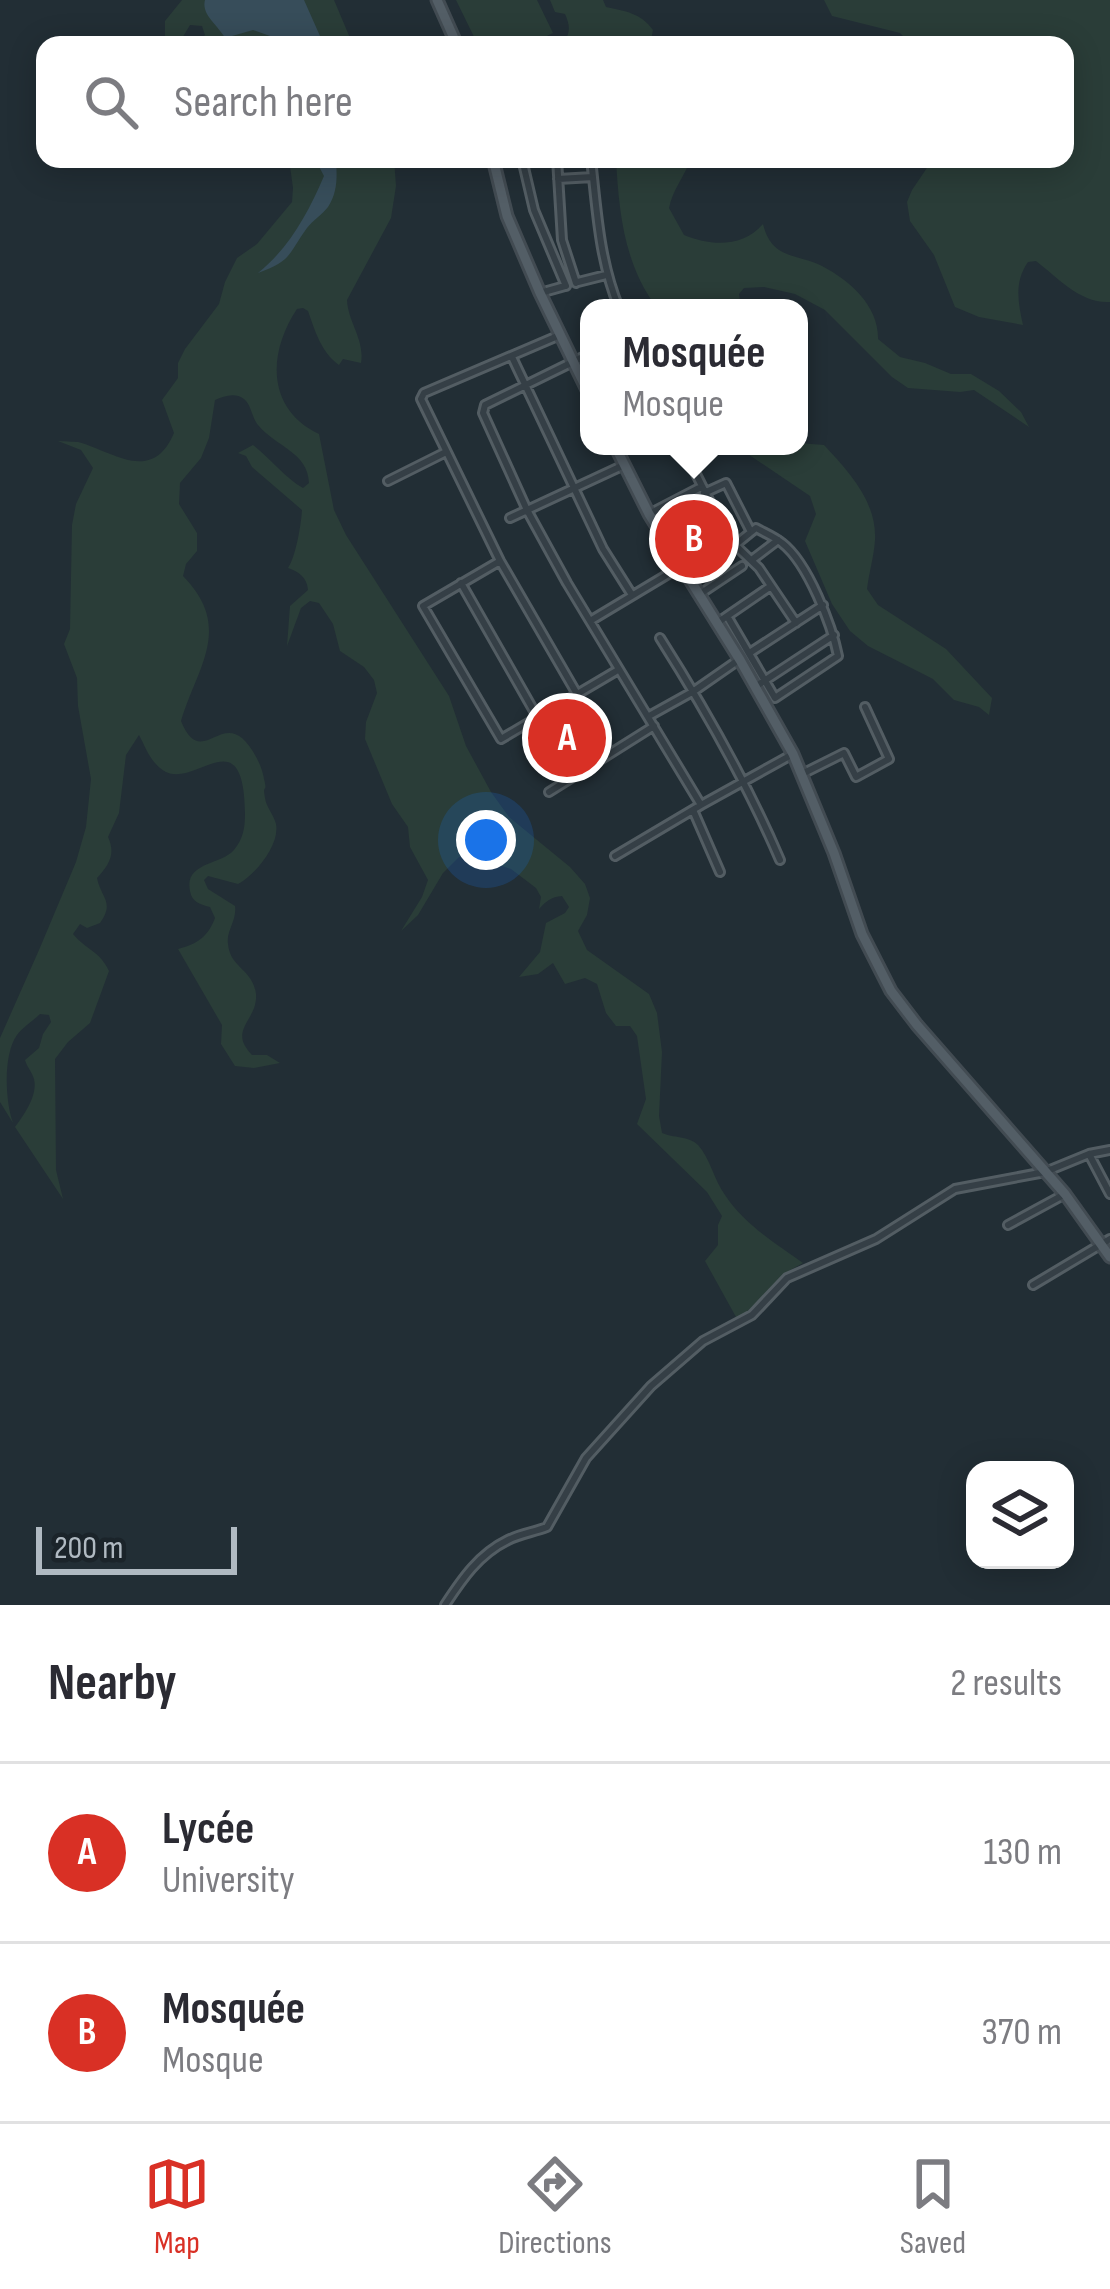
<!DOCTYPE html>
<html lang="en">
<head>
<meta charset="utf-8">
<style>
	body { margin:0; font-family:"Sofia Sans Condensed",sans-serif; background:#f2f2f3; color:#2b2b33 }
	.controls { position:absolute; right:36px; bottom:36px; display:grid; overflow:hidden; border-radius:24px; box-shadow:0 6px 30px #0003 }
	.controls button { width:108px; height:108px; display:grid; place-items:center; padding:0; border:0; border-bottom:3px solid #e1e1e2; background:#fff; color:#2b2b33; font:60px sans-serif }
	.scale { position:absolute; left:36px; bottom:30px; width:201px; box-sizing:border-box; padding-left:12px; border:6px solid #b0bac2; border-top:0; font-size:33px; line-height:42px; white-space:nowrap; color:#b0bac2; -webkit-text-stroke:9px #1b242a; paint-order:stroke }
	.you { position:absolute; left:486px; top:840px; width:42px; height:42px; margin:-30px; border:9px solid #fff; border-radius:50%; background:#1a73e8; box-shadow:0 0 0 18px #1a73e833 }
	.badge { display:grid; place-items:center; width:78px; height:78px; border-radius:50%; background:#d93025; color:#fff; font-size:39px; font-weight:700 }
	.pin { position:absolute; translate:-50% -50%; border:6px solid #fff; box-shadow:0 3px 12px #0006 }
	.popup { position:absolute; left:580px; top:299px; width:228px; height:156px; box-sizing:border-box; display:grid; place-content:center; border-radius:24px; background:#fff; filter:drop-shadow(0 3px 9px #0005); font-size:39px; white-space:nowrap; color:#7c7c81 }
	.popup b { font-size:45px; color:#2b2b33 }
	.popup::after { content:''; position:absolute; left:50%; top:100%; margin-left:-24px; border:24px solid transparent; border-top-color:#fff }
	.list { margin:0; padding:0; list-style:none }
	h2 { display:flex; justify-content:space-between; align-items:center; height:156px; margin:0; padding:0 48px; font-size:51px }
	h2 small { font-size:39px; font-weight:400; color:#7c7c81 }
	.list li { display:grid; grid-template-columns:78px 1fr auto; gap:36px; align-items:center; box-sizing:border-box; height:180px; padding:0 48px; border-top:3px solid #e1e1e2 }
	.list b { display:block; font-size:45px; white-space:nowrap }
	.list p { margin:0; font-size:39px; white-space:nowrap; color:#7c7c81 }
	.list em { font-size:39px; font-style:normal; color:#7c7c81 }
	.icon { flex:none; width:66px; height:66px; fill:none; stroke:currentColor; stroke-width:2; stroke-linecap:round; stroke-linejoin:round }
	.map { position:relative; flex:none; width:1110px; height:1605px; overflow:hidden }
	.search { position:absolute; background:#fff; box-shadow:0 6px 30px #0003; left:36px; right:36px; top:36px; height:132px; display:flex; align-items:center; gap:30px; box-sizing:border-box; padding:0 42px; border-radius:24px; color:#7c7c81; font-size:45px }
	.sheet { height:516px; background:#fff }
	nav { display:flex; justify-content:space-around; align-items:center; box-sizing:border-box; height:168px; border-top:3px solid #e1e1e2; background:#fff; font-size:33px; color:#7c7c81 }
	nav a { display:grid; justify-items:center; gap:6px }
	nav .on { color:#d93025 }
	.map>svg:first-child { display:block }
	.green { fill:#2a3d38 }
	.water { fill:#374d5a }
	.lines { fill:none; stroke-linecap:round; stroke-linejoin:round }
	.minor-casing { stroke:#535d63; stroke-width:12 }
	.major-casing { stroke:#424b52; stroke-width:15 }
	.minor { stroke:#353f46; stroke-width:6 }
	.major { stroke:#535e66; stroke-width:9 }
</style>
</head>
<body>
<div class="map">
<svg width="1110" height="1605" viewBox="0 0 1110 1605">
	<rect width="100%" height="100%" fill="#222e35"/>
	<path class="green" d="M 182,0 L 334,0 L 353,45 L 196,45 L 205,35 L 202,26 L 190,25 L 178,45 L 165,45 L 165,21 Z
		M 456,0 L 537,0 L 553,33 L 528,45 L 478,45 Z
		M 550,0 L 603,0 L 606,7 C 625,11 641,13 653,30 L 650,45 L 562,45 C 570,34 571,27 565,14 L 555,12 Z
		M 824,0 L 1110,0 L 1110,302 C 1081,304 1058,278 1036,261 L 1028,262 C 1014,282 1018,302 1023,325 L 979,317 L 955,307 L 934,255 L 910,221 L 907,202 L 912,190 L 933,159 L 1065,159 L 1065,45 L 912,45 L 900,33 L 832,16 Z
		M 289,159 L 394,159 L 396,186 L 391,218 L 347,300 C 348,322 365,340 361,363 L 343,359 L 339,365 C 321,352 315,331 308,311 L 303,308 L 297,309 C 267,354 267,409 319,434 L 334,510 L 346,535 L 449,696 L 466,746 L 491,792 L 509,817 L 570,867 L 585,884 L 590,898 L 587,915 L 578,931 L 587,950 L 649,994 L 657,1013 L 662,1052 L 659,1116 L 662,1133 C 673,1138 689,1136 698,1145 C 710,1158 714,1180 725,1195 C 744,1224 775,1243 803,1263 L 785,1273 L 745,1314 L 736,1317 L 705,1261 L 718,1245 L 718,1225 L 722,1216 L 707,1192 L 637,1124 L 646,1099 L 637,1036 L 630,1026 L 616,1026 L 606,1013 L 597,984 L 585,978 L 565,984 L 553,963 L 538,974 L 519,977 L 540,952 L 546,923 L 565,913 L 569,907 L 562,896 C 551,897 546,901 539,909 L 541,897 L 536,888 L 511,869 L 470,855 L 459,857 L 443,873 L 418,915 L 401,931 L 422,897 L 428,880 L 410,847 L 408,827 L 392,804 L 365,739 L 366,722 L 377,693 L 374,680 L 364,667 L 340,651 L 333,624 L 319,603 L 310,601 L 301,608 L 287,646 L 290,606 L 308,590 C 307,577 299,572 288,568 C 296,556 301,525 302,510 L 252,467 L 246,456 L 238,453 L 253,445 C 270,458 285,478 303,488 L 309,483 C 308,452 276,447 258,425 C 252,418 251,404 244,399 C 235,392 224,396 215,400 L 209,438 L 201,458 L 180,483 L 179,504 L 197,533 L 197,551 L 186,564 L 183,576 C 234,628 197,667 181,721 C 200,767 218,718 242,738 C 252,747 262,765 264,779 C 268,795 262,782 265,798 C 266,807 274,815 276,824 C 280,845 255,875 238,884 L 208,876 L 204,880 L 208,889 L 235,906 C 237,921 226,930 228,944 C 230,968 253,969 256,994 C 258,1021 227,1029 252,1055 L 267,1055 L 280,1063 L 254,1068 L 235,1066 L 221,1044 L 222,1025 L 178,949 C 197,944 208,937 215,918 L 210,907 C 199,904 192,902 190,891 C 184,862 221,865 234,850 C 243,839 245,828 245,814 C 244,717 197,787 166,772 C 151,764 146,748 139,735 L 126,755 L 119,813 L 108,837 C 116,854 109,865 97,878 C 101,898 115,902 100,923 L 87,928 L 80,924 L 73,934 C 86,950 99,950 109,971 L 90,1023 L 68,1042 L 55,1059 L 56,1170 L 63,1199 L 15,1127 C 24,1115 38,1095 34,1079 C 32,1072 27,1067 25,1060 L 39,1048 L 43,1034 L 51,1022 L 49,1015 L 40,1014 C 33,1021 23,1027 17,1035 C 3,1054 5,1101 13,1123 L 0,1102 L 0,1038 L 39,950 L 76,862 L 86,827 L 91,779 L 78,706 L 77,678 L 64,644 L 70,629 L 72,525 L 76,504 L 93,468 L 81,450 L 58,441 C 61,441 75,442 78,442 C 112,451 152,485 174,433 L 162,400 L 178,378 L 178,363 L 185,349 L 219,304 L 225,282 L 237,258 L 257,244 L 292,202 L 293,188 Z
		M 616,159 L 691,159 C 684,177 673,189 669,208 L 684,235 C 711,246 742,248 763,224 C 772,260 796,253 822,266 C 851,281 879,307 878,339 L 900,357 L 925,363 L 951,374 L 971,374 L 999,391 L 1021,412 L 1029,427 L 974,390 L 960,392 L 908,388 L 892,377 L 825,310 L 795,294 L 764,287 L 744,288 L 739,294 L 741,308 L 657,308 C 624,264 619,213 616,159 Z
		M 799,443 L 824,445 C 848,471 877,501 875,540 C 874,556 869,573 867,589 L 878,605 L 946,649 L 992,698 L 989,715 L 979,707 L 954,700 L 933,679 L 868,646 L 850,631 L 832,604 L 805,541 L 816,514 L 810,496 L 736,446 L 799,446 Z"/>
	<path class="water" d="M 205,0 L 304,0 L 324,45 L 272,45 L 270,36 L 253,30 L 225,38 C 218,25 201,15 205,0 Z
		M 315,159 L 336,159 C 337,176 338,192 328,207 C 322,215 313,220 307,228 C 288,254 292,261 258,273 C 290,247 308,213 324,176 Z"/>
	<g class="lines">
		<g class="minor-casing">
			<path id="minor" d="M 522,159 L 534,210 L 566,286
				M 557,159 L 562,240 L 576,283
				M 591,159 C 597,211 599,259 619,308
				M 558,179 L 593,177
				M 578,282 L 606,275
				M 540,293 L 565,286
				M 560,335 L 424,393 L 421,399 L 500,561 L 577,694
				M 589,354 L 485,405 L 483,413 L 527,510 L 567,583 L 701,805 L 793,754
				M 512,357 L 603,549 L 632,595
				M 682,446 L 722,526 L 735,545 L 759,568 L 796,623
				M 388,481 L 446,452
				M 704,493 L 726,483 L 751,532
				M 649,514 L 701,487
				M 510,518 L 624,465
				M 753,559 L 778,540
				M 500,561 L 423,606 L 501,739 L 618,670
				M 687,576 L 735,545 L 756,528 C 765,533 775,537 782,543 C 808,563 832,626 838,656 L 775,698 L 727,616
				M 461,583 L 538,718
				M 700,594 L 742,566
				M 590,621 L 680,567
				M 717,623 L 771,586
				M 660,638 C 705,709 747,783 780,860
				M 751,652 L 823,605
				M 755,687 L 834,635
				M 649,716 L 694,691 L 740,659
				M 802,774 L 844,753 L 856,777 L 889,759 L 865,707
				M 549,792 L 654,726
				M 693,810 L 720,872
				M 615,856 L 701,805
				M 1089,1154 L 1110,1194
				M 1008,1225 L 1065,1194
				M 1033,1285 L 1110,1239
				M 445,1605 C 462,1579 479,1554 508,1540 C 520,1534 534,1532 547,1527 L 586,1458 L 651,1386 L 703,1341 L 752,1315 L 787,1278 L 876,1239 L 955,1189 L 1045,1172 L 1089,1154 L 1110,1150"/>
		</g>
		<g class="major-casing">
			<path id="major" d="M 437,0 L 457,45
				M 493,159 L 507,216 L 540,293 L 589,394
				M 615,446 L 649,514 L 740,660 L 793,754 L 834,853 L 862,934 L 891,991 L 917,1025 L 1065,1194 L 1110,1257"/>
		</g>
		<use href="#minor" class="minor"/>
		<use href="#major" class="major"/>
	</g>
</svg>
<div class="controls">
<button><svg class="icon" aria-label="layers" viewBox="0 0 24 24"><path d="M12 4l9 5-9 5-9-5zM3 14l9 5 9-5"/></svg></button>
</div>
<div class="scale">200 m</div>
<div class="you"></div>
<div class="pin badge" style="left:567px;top:738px">A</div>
<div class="pin badge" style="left:694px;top:539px">B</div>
<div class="popup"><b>Mosquée</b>Mosque</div>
<div class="search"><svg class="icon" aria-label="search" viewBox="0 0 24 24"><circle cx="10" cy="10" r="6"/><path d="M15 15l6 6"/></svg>Search here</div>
</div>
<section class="sheet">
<h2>Nearby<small>2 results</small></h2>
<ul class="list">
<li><span class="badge">A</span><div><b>Lycée</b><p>University</p></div><em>130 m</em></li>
<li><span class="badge">B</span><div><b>Mosquée</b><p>Mosque</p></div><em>370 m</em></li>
</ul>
</section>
<nav>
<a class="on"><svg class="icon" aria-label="map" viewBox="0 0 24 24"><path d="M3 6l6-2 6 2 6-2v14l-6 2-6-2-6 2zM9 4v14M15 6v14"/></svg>Map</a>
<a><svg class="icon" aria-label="directions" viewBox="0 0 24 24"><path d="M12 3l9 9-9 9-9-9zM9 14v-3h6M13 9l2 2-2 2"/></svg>Directions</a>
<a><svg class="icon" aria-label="saved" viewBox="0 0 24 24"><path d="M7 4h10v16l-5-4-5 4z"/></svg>Saved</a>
</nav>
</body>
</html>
